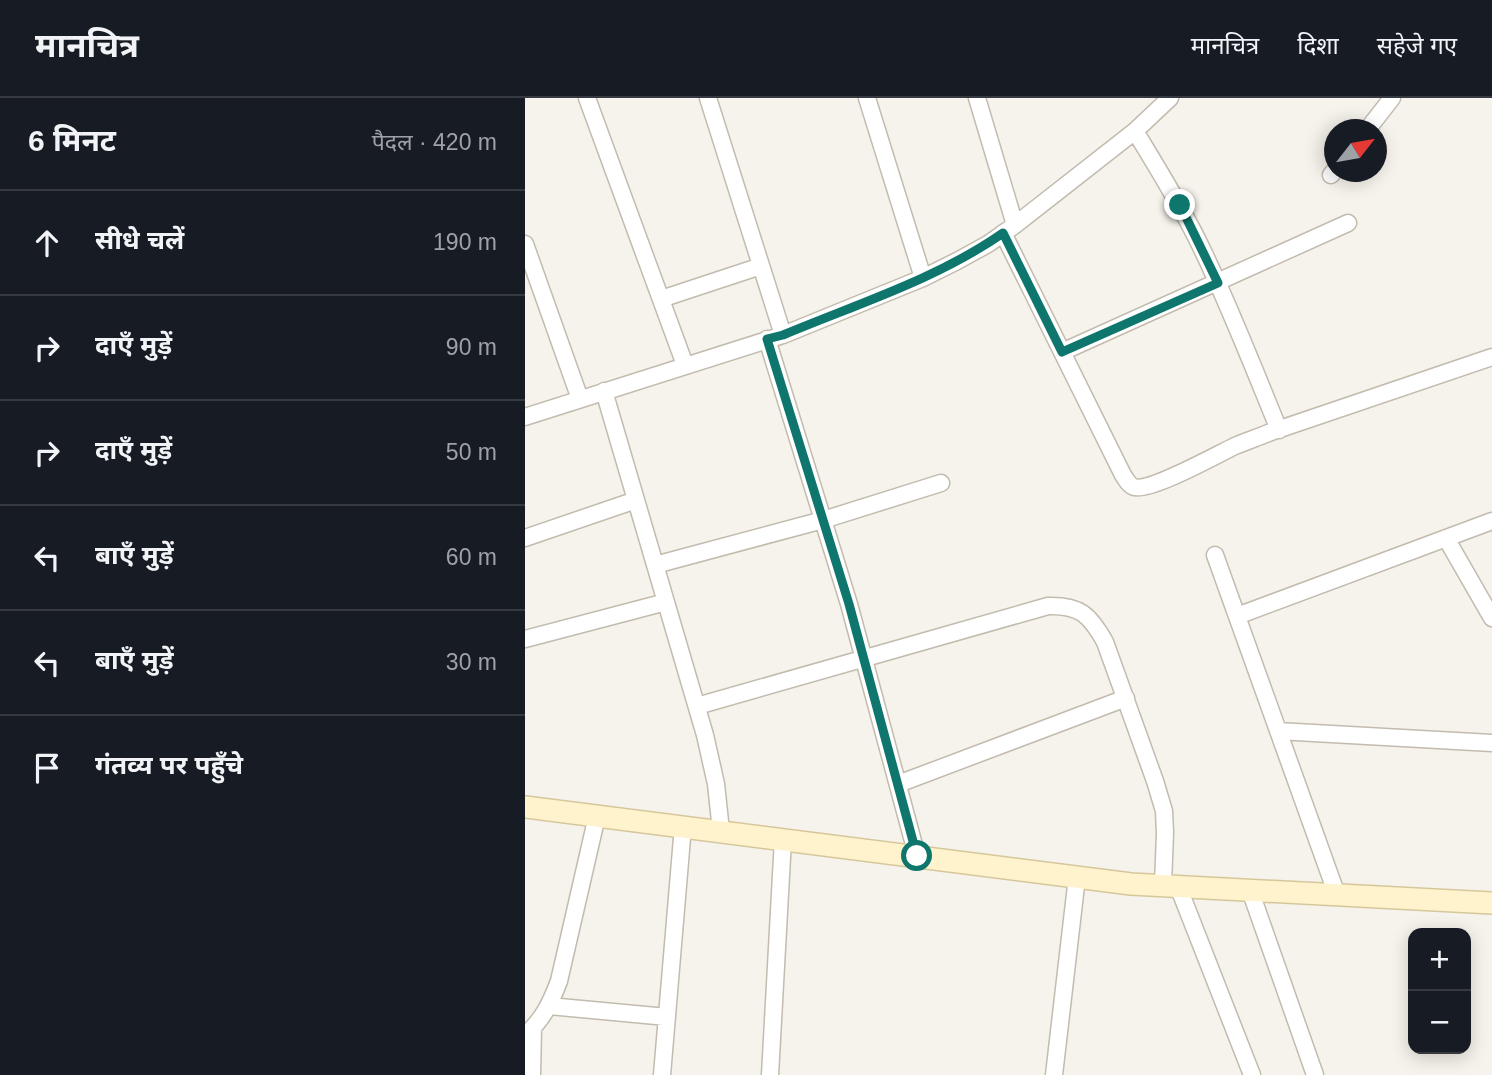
<!DOCTYPE html>
<html lang="hi">
<head>
<meta charset="utf-8">
<style>
	body { margin:0; font-family:Helvetica,"Noto Sans Devanagari",sans-serif; background:#242831; color:#f1f3f6 }
	.controls { position:absolute; right:21px; bottom:21px; display:grid; overflow:hidden; border-radius:14px; box-shadow:0 4px 18px #0003 }
	.controls button { width:63px; height:63px; display:grid; place-items:center; padding:0; border:0; border-bottom:2px solid #363941; background:#171b24; color:#f1f3f6; font:35px sans-serif }
	.compass { position:absolute; left:799px; top:21px; width:63px; height:63px; border-radius:50%; background:#171b24; box-shadow:0 4px 18px #0003; rotate:59deg }
	.stop { position:absolute; width:21px; height:21px; margin:-16px; border:5px solid #0f766e; border-radius:50%; background:#fff }
	.stop.end { background:#0f766e; border-color:#fff; box-shadow:0 2px 7px #0008 }
	.list { margin:0; padding:0; list-style:none }
	h2 { display:flex; justify-content:space-between; align-items:center; height:91px; margin:0; padding:0 28px; font-size:30px }
	h2 small { font-size:23px; font-weight:400; color:#9ea1a6 }
	.list li { display:grid; grid-template-columns:46px 1fr auto; gap:21px; align-items:center; box-sizing:border-box; height:105px; padding:0 28px; border-top:2px solid #363941 }
	.list b { display:block; font-size:26px; white-space:nowrap }
	.list em { font-size:23px; font-style:normal; color:#9ea1a6 }
	.icon { flex:none; width:38px; height:38px; fill:none; stroke:currentColor; stroke-width:2; stroke-linecap:round; stroke-linejoin:round }
	.map { position:relative; flex:none; width:967px; height:977px; overflow:hidden }
	header { display:flex; align-items:center; gap:42px; box-sizing:border-box; height:98px; padding:0 35px; background:#171b24; border-bottom:2px solid #363941 }
	header strong { font-size:33px }
	nav { display:flex; gap:38px; margin-inline-start:auto; font-size:24px }
	main { display:flex }
	aside { flex:1; background:#171b24 }
	.map>svg:first-child { display:block }
	.lines { fill:none; stroke-linecap:round; stroke-linejoin:round }
	.street-casing { stroke:#c2bbae; stroke-width:19 }
	.secondary-casing { stroke:#d6c79b; stroke-width:24 }
	.street { stroke:#fff; stroke-width:16 }
	.secondary { stroke:#fff3cd; stroke-width:21 }
	.route { stroke:#0f766e; stroke-width:9 }
</style>
</head>
<body>
<header>
<strong>मानचित्र</strong>
<nav><a>मानचित्र</a><a>दिशा</a><a>सहेजे गए</a></nav>
</header>
<main>
<aside>
<h2>6 मिनट<small>पैदल · 420 m</small></h2>
<ul class="list">
<li><svg class="icon" aria-label="ahead" viewBox="0 0 24 24"><path d="M12 20V5M6 11l6-6 6 6"/></svg><div><b>सीधे चलें</b></div><em>190 m</em></li>
<li><svg class="icon" aria-label="right" viewBox="0 0 24 24"><path d="M7 20v-9h11M14 6l5 5-5 5"/></svg><div><b>दाएँ मुड़ें</b></div><em>90 m</em></li>
<li><svg class="icon" aria-label="right" viewBox="0 0 24 24"><path d="M7 20v-9h11M14 6l5 5-5 5"/></svg><div><b>दाएँ मुड़ें</b></div><em>50 m</em></li>
<li><svg class="icon" aria-label="left" viewBox="0 0 24 24"><path d="M17 20v-9H6M10 6l-5 5 5 5"/></svg><div><b>बाएँ मुड़ें</b></div><em>60 m</em></li>
<li><svg class="icon" aria-label="left" viewBox="0 0 24 24"><path d="M17 20v-9H6M10 6l-5 5 5 5"/></svg><div><b>बाएँ मुड़ें</b></div><em>30 m</em></li>
<li><svg class="icon" aria-label="arrive" viewBox="0 0 24 24"><path d="M6 21V4h12l-3 4 3 4H6"/></svg><div><b>गंतव्य पर पहुँचे</b></div></li>
</ul>
</aside>
<div class="map">
<svg width="967" height="977" viewBox="0 0 967 977">
	<rect width="100%" height="100%" fill="#f6f3ec"/>
	<g class="lines">
		<g class="street-casing">
			<path id="street" d="M 62,0 L 160,267
				M 183,0 L 258,237
				M 342,0 L 398,180
				M 452,0 L 490,127
				M 842,32 L 867,0
				M 610,33 C 633,71 657,109 676,149 C 705,209 729,271 754,332
				M 806,77 L 810,72
				M 478,135 L 598,377 C 601,381 603,387 609,389 C 625,394 691,357 710,348 C 722,343 734,339 746,334 L 967,259
				M 0,146 L 55,301
				M 136,201 L 236,168
				M 242,241 L 324,506 L 392,758
				M 537,254 L 823,125
				M 79,293 L 180,637 L 191,686 L 196,733
				M 0,319 L 258,237 L 398,180 L 432,163 L 463,146 L 490,127 L 610,33 L 645,0
				M 0,440 L 111,402
				M 921,440 L 967,520
				M 690,457 L 812,797
				M 130,467 L 298,422 L 416,385
				M 712,518 L 967,423
				M 0,541 L 141,504
				M 172,608 L 523,508 C 555,507 565,517 580,544 L 630,683 L 639,713 L 640,735 L 638,787
				M 753,633 L 967,645
				M 373,686 L 601,600
				M 653,788 L 727,977
				M 725,792 L 790,977
				M 24,908 L 142,919
				M 0,937 C 18,922 26,904 34,883 L 72,718
				M 7,977 L 8,930
				M 137,977 L 158,728
				M 245,977 L 258,741
				M 529,977 L 552,779"/>
		</g>
		<g class="secondary-casing">
			<path id="secondary" d="M 0,709 L 606,786 L 967,805"/>
		</g>
		<use href="#street" class="street"/>
		<use href="#secondary" class="secondary"/>
	</g>
	<g class="lines">
		<path class="route" d="M 392,758 L 324,506 L 242,241 L 258,237 C 332,206 412,181 478,135 L 537,254 L 693,185 L 655,107"/>
	</g>
</svg>
<div class="controls">
<button>+</button>
<button>−</button>
</div>
<svg class="compass" viewBox="-18 -18 36 36"><path d="M0-13l5 13h-10z" fill="#e53935"/><path d="M0 13l5-13h-10z" fill="#9ea1a6"/></svg>
<div class="stop" style="left:392px;top:758px"></div>
<div class="stop end" style="left:655px;top:107px"></div>
</div>
</main>
</body>
</html>
